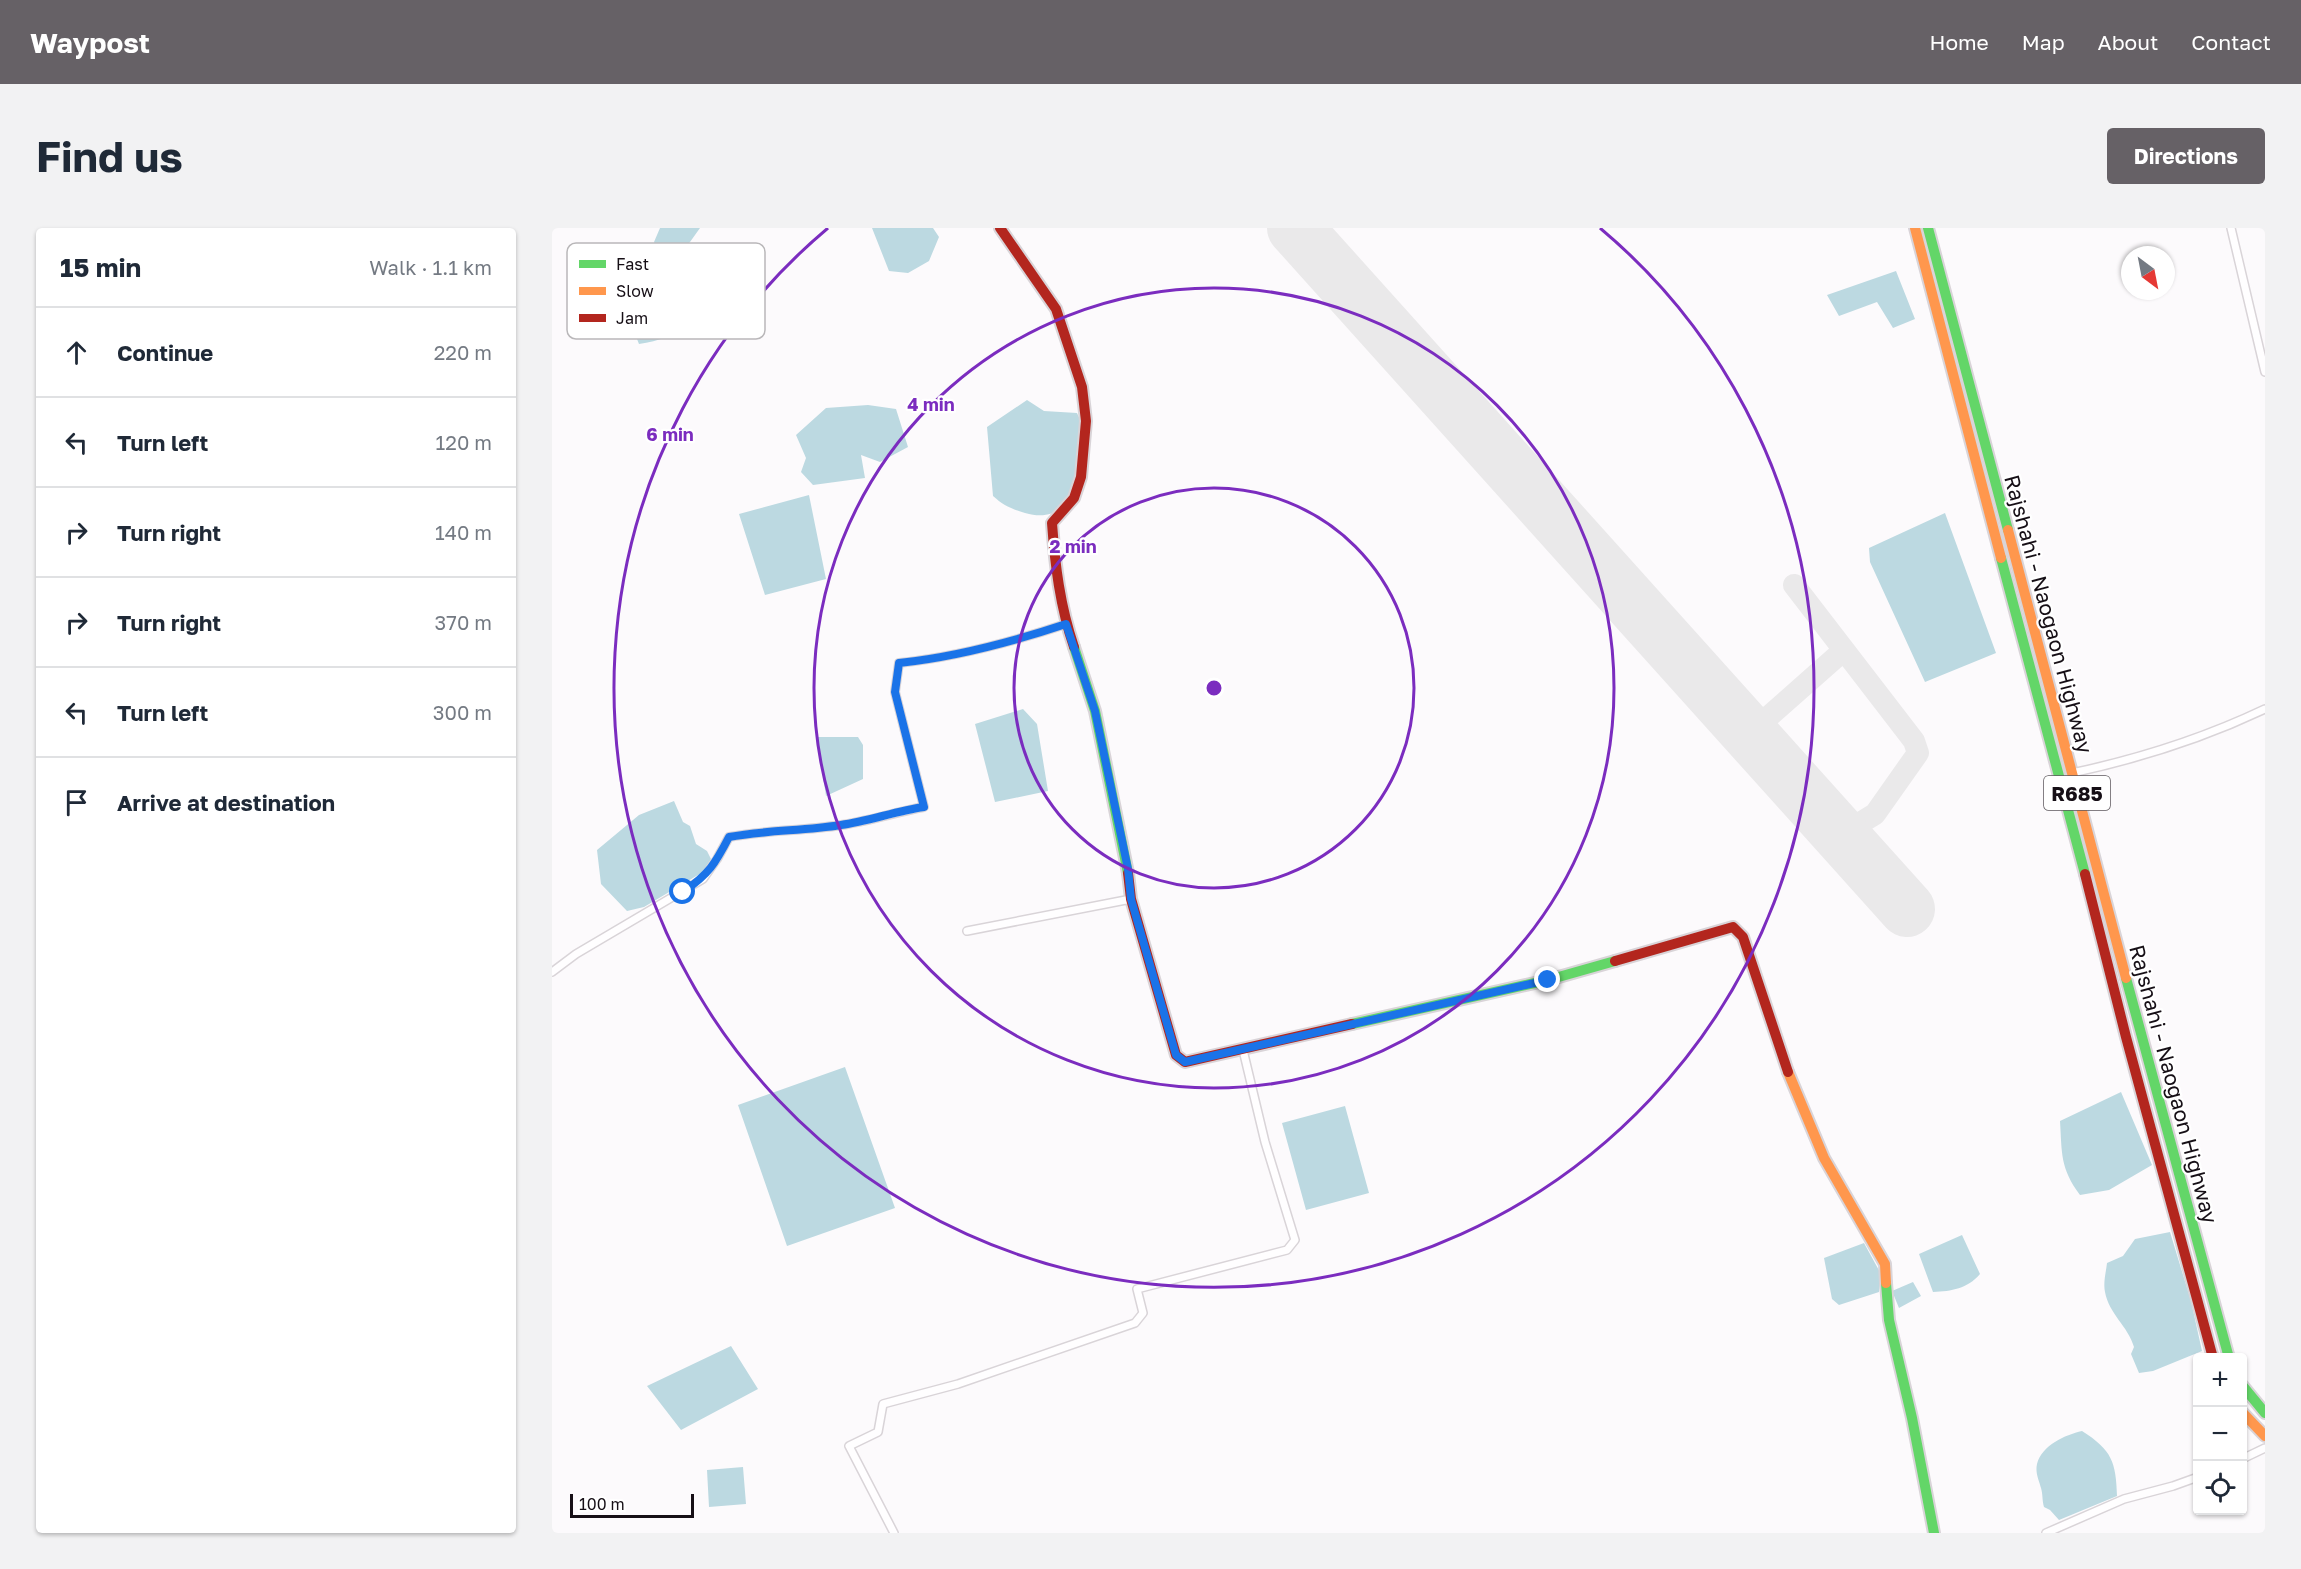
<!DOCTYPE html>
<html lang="en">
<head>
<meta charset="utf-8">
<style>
	body { margin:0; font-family:"Golos Text",sans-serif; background:#f2f2f3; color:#1f2937 }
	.controls { position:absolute; right:18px; bottom:18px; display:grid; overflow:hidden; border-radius:6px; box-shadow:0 2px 4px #0004 }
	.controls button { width:54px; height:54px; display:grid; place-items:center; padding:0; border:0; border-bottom:2px solid #e0e1e3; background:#fff; color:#1f2937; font:30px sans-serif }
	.compass { position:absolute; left:1569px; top:18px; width:54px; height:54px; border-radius:50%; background:#fff; box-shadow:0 2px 4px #0004; rotate:148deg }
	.scale { position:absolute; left:18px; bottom:15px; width:124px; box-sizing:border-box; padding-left:6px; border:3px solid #160f16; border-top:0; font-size:16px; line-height:21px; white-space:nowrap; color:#160f16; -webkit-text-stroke:4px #fff; paint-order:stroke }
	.stop { position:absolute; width:18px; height:18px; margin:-14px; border:4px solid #1a73e8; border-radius:50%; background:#fff }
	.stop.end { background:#1a73e8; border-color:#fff; box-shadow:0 2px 6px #0008 }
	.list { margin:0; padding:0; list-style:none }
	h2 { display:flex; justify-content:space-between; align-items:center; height:78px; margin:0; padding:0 24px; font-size:26px }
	h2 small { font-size:20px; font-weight:400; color:#747a83 }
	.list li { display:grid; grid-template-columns:39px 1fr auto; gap:18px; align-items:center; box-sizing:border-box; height:90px; padding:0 24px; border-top:2px solid #e0e1e3 }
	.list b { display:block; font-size:22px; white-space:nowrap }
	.list em { font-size:20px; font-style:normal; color:#747a83 }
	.icon { flex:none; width:33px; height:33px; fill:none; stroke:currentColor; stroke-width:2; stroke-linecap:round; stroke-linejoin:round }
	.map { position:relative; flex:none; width:1713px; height:1305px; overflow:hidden; border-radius:6px }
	header { display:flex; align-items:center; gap:36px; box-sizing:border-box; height:84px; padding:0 30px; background:#666166; color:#fff }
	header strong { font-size:28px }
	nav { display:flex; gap:33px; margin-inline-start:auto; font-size:21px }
	.intro { display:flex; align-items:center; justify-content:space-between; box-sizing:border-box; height:144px; padding:0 36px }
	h1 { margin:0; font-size:42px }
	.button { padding:15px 27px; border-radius:6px; background:#666166; color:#fff; font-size:21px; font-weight:700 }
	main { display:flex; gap:36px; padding:0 36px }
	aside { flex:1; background:#fff; border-radius:6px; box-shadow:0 2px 4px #0004 }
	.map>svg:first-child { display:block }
	.water { fill:#bcd9e1 }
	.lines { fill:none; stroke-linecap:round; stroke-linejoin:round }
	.taxiway { stroke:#eae9ea; stroke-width:22 }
	.runway { stroke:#eae9ea; stroke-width:56 }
	.street-casing { stroke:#d9d4d8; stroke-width:10 }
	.fast-casing { stroke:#d9d4d8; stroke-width:14 }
	.slow-casing { stroke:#d9d4d8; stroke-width:14 }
	.jam-casing { stroke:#d9d4d8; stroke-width:14 }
	.street { stroke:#fffeff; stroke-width:7 }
	.fast { stroke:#63d668; stroke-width:10 }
	.slow { stroke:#ff974d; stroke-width:10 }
	.jam { stroke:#b3261e; stroke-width:10 }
	.route { stroke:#1a73e8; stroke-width:8 }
	.ring { fill:none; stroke:#7b2cbf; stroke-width:3 }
	.labels { text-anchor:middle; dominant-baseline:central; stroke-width:4.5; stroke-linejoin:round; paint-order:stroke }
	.shield { fill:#fff; stroke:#5c575c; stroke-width:1.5 }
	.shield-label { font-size:20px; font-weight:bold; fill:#160f16 }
	.street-label { font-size:21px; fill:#160f16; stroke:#fff }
	.key { fill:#fff; stroke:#b9b7b9; stroke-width:1.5 }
	.key-label { font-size:16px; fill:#160f16 }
	.centre { fill:#7b2cbf; stroke:#fff; stroke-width:3 }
	.ring-label { font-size:18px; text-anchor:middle; font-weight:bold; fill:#7b2cbf; stroke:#fff; stroke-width:4.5; stroke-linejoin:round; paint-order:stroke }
</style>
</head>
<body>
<header>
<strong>Waypost</strong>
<nav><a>Home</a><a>Map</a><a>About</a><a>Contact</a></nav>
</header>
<div class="intro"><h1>Find us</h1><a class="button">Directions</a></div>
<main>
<aside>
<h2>15 min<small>Walk · 1.1 km</small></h2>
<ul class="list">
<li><svg class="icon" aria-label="ahead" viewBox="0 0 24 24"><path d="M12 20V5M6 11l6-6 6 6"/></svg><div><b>Continue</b></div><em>220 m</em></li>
<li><svg class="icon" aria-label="left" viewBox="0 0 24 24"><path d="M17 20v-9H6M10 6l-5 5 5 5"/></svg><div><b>Turn left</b></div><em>120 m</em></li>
<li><svg class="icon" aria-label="right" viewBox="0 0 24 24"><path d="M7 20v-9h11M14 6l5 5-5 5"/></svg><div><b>Turn right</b></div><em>140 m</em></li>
<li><svg class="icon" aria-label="right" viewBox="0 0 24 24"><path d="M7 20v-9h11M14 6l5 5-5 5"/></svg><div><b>Turn right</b></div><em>370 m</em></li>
<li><svg class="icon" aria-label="left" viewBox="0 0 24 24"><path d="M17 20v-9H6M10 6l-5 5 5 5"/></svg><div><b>Turn left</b></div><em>300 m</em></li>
<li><svg class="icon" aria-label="arrive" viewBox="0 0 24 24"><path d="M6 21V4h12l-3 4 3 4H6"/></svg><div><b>Arrive at destination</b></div></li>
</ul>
</aside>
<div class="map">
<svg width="1713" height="1305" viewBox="0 0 1713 1305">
	<rect width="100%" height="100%" fill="#fcfafc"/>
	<path class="water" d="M 108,0 L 148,0 L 138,14 L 117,31 L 106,23 L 102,14 Z
		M 320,0 L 381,0 L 387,9 L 377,33 L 356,45 L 337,43 Z
		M 1344,43 L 1363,91 L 1341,100 L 1325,74 L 1287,88 L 1275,67 Z
		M 118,61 L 135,62 L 142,87 L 140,97 C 123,107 107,113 87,116 C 74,86 95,75 118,61 Z
		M 475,172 L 492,183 L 525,185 C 534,203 530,210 527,230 C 522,261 514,297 473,285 C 460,281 452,278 441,268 L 435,199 Z
		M 316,177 L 344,181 L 356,219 L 328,234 L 309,227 L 313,250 L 261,257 L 249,244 L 254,230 L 244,207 L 274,180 Z
		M 257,267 L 274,351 L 213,367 L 187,286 Z
		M 1393,285 L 1444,425 L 1373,454 L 1318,334 L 1317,320 Z
		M 471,481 L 485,496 L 496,563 L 443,574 L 423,496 Z
		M 265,509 L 306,509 L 311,517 L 311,551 L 274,568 Z
		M 122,573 L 131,594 L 138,598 L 144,616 L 155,623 L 159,631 L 151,644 L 92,679 L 75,683 L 49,656 L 45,622 L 87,587 Z
		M 293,839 L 343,980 L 235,1018 L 186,877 Z
		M 1569,864 L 1600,937 L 1557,962 L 1528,967 C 1508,940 1510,925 1508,893 Z
		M 793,878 L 817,965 L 754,982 L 730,895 Z
		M 1618,1004 L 1639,1073 L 1650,1123 L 1601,1143 L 1587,1145 L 1579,1126 L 1582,1119 C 1576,1098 1557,1086 1553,1064 C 1551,1055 1554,1044 1555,1035 L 1571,1028 L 1583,1011 Z
		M 1410,1007 L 1428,1046 C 1415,1061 1400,1063 1381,1064 L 1367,1026 Z
		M 1312,1015 L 1329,1046 L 1327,1064 L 1287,1077 L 1280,1071 L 1272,1030 Z
		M 1361,1054 L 1369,1068 L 1347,1080 L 1340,1063 Z
		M 179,1118 L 206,1161 L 129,1202 L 95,1158 Z
		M 1530,1203 C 1560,1222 1564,1234 1565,1268 L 1507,1292 L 1498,1282 L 1492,1279 C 1490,1272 1491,1267 1489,1260 C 1487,1252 1483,1245 1485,1236 C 1490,1217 1513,1207 1530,1203 Z
		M 191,1239 L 194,1276 L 157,1279 L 155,1242 Z"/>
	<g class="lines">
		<path class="taxiway" d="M 1242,357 L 1362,513 L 1366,525 L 1323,586 L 1300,600 L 1282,601
			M 1197,506 L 1292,422"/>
		<path class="runway" d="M 743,0 L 1355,681"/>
		<g class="street-casing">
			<path id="street" d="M 1679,0 L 1713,144
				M 1520,545 C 1586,531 1652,510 1713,481
				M 415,703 L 579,671
				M 0,744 L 24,726 L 151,651 L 165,631 L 177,609 C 214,602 252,603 289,597 C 317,593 344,584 372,579 L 343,464 L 347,435 C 404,429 460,414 514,396
				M 1690,1231 L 1713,1220
				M 342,1305 L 297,1218 L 326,1204 L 331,1176 L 406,1156 L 583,1095 L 591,1085 L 585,1061 L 735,1022 L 743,1012 L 713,914 L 691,822
				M 1494,1305 L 1572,1271 L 1621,1258 L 1646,1249"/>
		</g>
		<g class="fast-casing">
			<path id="fast" d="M 1376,0 L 1456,302
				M 1449,330 L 1533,646
				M 522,419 L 543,483 L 576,645
				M 1574,750 L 1677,1130
				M 800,796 L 996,752 L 1063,733
				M 1334,1055 L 1337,1092 L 1360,1190 L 1382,1305
				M 1690,1157 L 1713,1185"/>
		</g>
		<g class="slow-casing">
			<path id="slow" d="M 1363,0 L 1449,330
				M 1456,302 L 1574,750
				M 1236,844 L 1272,930 L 1333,1036 L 1334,1055
				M 1690,1184 L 1713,1208"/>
		</g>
		<g class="jam-casing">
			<path id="jam" d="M 448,0 L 504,81 L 530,159 L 534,193 L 529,249 L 522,270 L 500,295 C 503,337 508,378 522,419
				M 576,645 L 579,671 L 624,827 L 633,834 L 800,796
				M 1533,646 L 1574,809 L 1661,1130
				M 1063,733 L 1181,699 L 1191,709 L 1236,844"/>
		</g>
		<use href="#street" class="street"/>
		<use href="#fast" class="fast"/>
		<use href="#slow" class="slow"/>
		<use href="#jam" class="jam"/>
	</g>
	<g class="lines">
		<path class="route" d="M 131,664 C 157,646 163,636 177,609 C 214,602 252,603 289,597 C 317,593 344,583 372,579 L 343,464 L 347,435 C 404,429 460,414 514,396 L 543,483 L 576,641 L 579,671 L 624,827 L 633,834 L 996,752"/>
	</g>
	<g class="ring">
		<circle cx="662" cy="460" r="200"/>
		<circle cx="662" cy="460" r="400"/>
		<path d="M1048 0A600 600 0 1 1 276 0"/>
	</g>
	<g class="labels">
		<rect class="shield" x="1492" y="548" width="66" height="34" rx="4.5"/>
		<g class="shield-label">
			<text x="1525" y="565">R685</text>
		</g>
		<g class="street-label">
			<text transform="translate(1497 386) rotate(75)">Rajshahi - Naogaon Highway</text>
			<text transform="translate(1622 856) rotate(75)">Rajshahi - Naogaon Highway</text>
		</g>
	</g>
	<rect x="15" y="15" width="198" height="96" rx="9" class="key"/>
	<rect x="27" y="32" width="27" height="8" fill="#63d668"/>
	<rect x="27" y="59" width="27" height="8" fill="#ff974d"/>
	<rect x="27" y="86" width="27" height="8" fill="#b3261e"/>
	<g class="key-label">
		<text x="64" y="42">Fast</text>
		<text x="64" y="69">Slow</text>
		<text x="64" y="96">Jam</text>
	</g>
	<circle cx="662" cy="460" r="9" class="centre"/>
	<g class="ring-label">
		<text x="379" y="183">4 min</text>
		<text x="118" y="213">6 min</text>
		<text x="521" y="325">2 min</text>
	</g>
</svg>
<div class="controls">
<button>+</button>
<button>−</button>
<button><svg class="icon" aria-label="locate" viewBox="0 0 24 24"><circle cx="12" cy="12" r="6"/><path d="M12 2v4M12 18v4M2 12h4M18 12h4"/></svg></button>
</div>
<svg class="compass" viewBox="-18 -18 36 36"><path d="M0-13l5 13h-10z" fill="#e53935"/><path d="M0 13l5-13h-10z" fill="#747a83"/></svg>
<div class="scale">100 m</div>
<div class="stop" style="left:131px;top:664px"></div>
<div class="stop end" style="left:996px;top:752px"></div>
</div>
</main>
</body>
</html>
